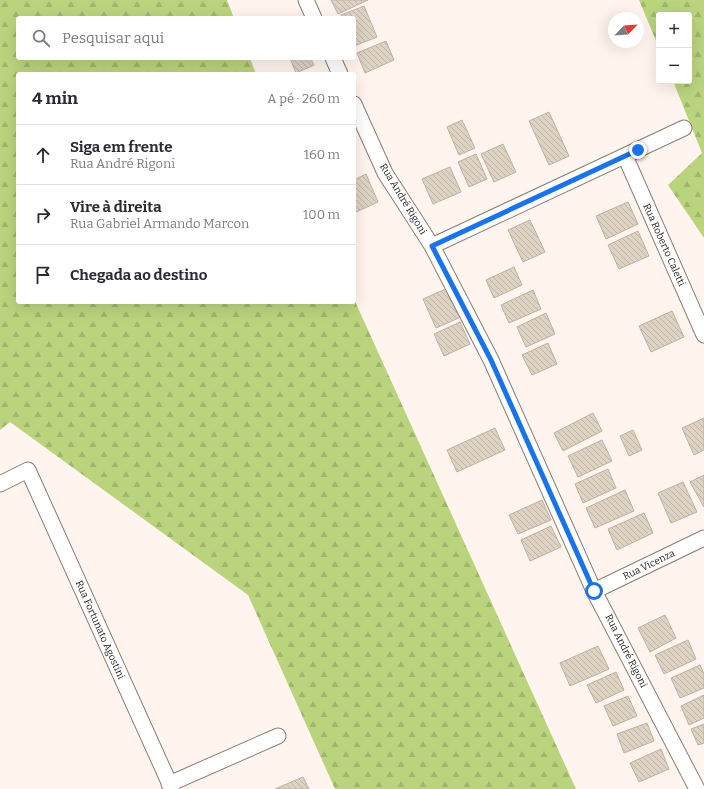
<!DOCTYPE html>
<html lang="pt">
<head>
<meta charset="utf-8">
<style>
	body { margin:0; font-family:Bitter,serif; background:#f2f2f3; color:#2b2b33 }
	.controls { position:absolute; right:12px; top:12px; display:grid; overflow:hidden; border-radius:4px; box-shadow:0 4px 16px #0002 }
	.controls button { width:36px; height:36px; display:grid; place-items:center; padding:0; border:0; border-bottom:1px solid #e1e1e2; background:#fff; color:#2b2b33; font:20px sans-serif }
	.compass { position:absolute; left:608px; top:12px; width:36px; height:36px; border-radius:50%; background:#fff; box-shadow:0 4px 16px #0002; rotate:65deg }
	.stop { position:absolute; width:12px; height:12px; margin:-9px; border:3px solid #1a73e8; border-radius:50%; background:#fff }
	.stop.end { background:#1a73e8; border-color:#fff; box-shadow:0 1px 4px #0008 }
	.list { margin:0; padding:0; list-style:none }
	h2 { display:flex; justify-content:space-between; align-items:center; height:52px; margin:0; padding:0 16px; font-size:17px }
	h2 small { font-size:13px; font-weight:400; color:#7c7c81 }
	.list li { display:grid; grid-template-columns:26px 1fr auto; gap:12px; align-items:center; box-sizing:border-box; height:60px; padding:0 16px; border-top:1px solid #e1e1e2 }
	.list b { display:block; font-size:15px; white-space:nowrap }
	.list p { margin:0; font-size:13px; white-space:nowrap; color:#7c7c81 }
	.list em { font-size:13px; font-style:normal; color:#7c7c81 }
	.icon { flex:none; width:22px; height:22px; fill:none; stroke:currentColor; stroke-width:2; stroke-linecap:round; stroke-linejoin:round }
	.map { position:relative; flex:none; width:704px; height:789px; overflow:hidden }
	.search { position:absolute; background:#fff; box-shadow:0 4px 16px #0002; left:16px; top:16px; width:340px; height:44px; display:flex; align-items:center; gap:10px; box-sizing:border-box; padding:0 14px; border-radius:4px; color:#7c7c81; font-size:15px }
	.panel { position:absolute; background:#fff; box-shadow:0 4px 16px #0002; left:16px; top:72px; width:340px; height:232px; border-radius:4px }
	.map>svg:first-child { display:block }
	.forest { fill:url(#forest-firs) }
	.building { fill:url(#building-back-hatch); stroke:#bdb1a3 }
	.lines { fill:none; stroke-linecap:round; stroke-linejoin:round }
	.street-casing { stroke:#8b7c71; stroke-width:17 }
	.street { stroke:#fff; stroke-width:15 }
	.route { stroke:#1a73e8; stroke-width:5 }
	.labels { text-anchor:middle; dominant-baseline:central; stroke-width:3; stroke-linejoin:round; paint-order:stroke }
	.street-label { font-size:10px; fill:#251e1a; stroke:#fff }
</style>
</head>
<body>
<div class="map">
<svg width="704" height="789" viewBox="0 0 704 789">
	<defs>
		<pattern id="forest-firs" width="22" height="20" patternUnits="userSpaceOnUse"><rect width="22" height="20" fill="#bad47e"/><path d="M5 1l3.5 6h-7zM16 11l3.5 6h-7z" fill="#a0b66c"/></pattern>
		<pattern id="building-back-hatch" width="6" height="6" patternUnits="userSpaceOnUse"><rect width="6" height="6" fill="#ded2c3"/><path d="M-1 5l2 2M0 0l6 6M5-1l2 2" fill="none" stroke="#beb4a7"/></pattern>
	</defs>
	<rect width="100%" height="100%" fill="#fff5ee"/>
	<path class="forest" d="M 0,0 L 227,0 L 234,18 L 18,18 L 18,58 L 250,58 L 256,74 L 18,74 L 18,302 L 354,302 L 354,299 L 576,789 L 335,789 L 248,595 L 10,422 L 0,430 Z
		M 639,0 L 704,0 L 704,238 L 668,185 L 702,153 L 673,81 L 689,81 L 689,15 L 659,15 L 659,48 Z"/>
	<path class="building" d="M 331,0 L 368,0 L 338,14 Z
		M 364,6 L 377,37 L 354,46 L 354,18 L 342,18 L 341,15 Z
		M 386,41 L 394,60 L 365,73 L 357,53 Z
		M 290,58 L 317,58 L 317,59 L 311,59 L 314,65 L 296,73 Z
		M 549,112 L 569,156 L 549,165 L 529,121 Z
		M 462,120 L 475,148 L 459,155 L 447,127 Z
		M 503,144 L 516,172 L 494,182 L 481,154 Z
		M 476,154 L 487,179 L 469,187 L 458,162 Z
		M 450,167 L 461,192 L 433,204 L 422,179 Z
		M 366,174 L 378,202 L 354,213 L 354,180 Z
		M 628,202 L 638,224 L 606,239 L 596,216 Z
		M 530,220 L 545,252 L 523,262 L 508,230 Z
		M 638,231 L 649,256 L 619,269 L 608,245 Z
		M 514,267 L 522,285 L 494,298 L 486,280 Z
		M 448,288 L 461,317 L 436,328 L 423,299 Z
		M 533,290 L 541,309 L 509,323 L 501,305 Z
		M 672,311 L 684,337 L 651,352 L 639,326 Z
		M 546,313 L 555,334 L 526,347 L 517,327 Z
		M 460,322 L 470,344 L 444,356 L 434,334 Z
		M 548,343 L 557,364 L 532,375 L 522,355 Z
		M 593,413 L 602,431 L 563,451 L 554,433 Z
		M 704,418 L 704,450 L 694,455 L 682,428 Z
		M 495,428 L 505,450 L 457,472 L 447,450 Z
		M 633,430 L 642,450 L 629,456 L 620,436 Z
		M 602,440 L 612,461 L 578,477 L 568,456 Z
		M 608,469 L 616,488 L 583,503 L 575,484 Z
		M 704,475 L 704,507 L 690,482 Z
		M 683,482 L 697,512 L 671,523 L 658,493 Z
		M 625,490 L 634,511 L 595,528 L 586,508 Z
		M 542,500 L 551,520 L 518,534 L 509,515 Z
		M 644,513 L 653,533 L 617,550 L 608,529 Z
		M 551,526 L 561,547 L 530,561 L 521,540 Z
		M 665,615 L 676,638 L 650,652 L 638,628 Z
		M 688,640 L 696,659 L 664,674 L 655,655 Z
		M 598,646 L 609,669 L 570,686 L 560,663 Z
		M 700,665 L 704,674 L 704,688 L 680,698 L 671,678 Z
		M 616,672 L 624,690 L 596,703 L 587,685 Z
		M 704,695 L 704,718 L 689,725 L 681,706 Z
		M 628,696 L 637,716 L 613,726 L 604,706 Z
		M 647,723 L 654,741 L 624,753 L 617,734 Z
		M 704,724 L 704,743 L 698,745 L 691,729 Z
		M 661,749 L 669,769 L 639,782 L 630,763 Z
		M 303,777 L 309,789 L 275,789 Z"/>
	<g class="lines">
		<g class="street-casing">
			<path id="street" d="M 306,0 L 314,18
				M 333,58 L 340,74
				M 354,104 L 385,173 L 432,246 L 491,360 L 594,591 L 697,789
				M 625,156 L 704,335
				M 432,246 L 684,128
				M 0,484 L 28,470 L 172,789
				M 594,591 L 704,538
				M 169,784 L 278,736"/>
		</g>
		<use href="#street" class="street"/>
	</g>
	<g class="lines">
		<path class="route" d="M 594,591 L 491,360 L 432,246 L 638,150"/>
	</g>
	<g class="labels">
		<g class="street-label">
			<text transform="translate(403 199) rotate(59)">Rua André Rigoni</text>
			<text transform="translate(664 245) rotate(66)">Rua Roberto Caletti</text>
			<text transform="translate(649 565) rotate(-26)">Rua Vicenza</text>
			<text transform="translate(100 630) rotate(66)">Rua Fortunato Agostini</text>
			<text transform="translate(626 651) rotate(63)">Rua André Rigoni</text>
		</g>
	</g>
</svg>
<div class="controls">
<button>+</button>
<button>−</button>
</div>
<svg class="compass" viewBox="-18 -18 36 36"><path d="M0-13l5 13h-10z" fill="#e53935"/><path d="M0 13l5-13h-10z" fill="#7c7c81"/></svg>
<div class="stop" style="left:594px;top:591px"></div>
<div class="stop end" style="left:638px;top:150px"></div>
<div class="search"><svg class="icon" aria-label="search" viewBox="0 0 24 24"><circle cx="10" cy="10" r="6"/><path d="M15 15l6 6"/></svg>Pesquisar aqui</div>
<section class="panel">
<h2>4 min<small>A pé · 260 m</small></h2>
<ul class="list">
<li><svg class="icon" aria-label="ahead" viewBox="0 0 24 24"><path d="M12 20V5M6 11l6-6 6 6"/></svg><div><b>Siga em frente</b><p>Rua André Rigoni</p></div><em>160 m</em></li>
<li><svg class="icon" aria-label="right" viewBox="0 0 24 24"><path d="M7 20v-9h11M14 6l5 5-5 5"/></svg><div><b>Vire à direita</b><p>Rua Gabriel Armando Marcon</p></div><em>100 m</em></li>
<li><svg class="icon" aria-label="arrive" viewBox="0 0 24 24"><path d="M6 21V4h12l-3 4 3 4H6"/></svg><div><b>Chegada ao destino</b></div></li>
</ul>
</section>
</div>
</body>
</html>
